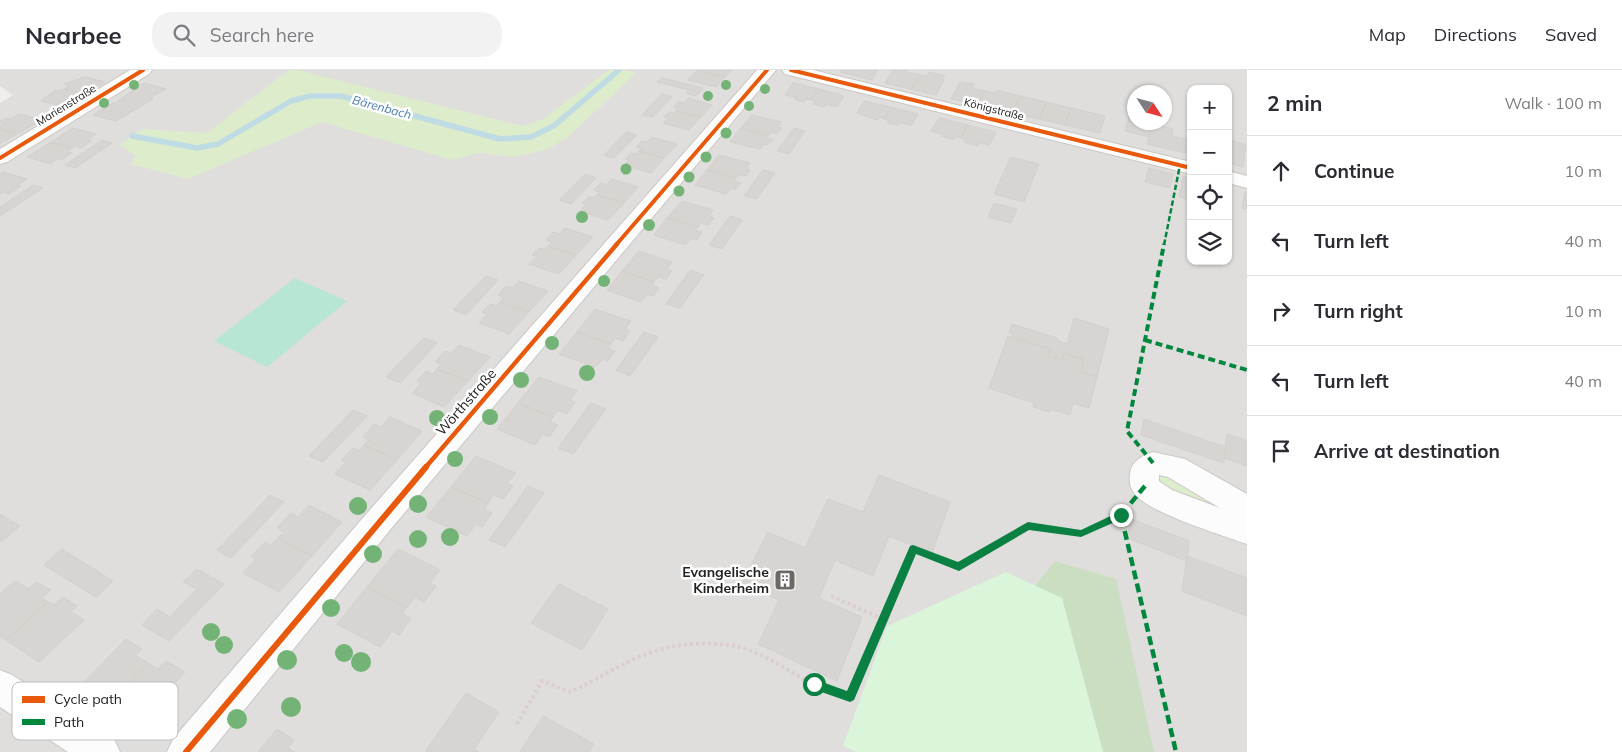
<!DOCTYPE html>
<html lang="en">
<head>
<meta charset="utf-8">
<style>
	body { margin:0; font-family:Mulish,sans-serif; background:#f2f2f3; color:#2b2b33 }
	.controls { position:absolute; right:15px; top:15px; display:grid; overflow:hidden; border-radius:10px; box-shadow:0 1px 4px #0004 }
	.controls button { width:45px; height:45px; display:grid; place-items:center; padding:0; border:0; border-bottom:1px solid #e1e1e2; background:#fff; color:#2b2b33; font:25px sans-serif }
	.compass { position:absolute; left:1127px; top:15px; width:45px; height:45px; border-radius:50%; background:#fff; box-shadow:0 1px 4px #0004; rotate:126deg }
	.stop { position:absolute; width:15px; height:15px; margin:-11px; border:4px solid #0b8043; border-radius:50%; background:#fff }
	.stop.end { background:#0b8043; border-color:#fff; box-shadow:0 1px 5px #0008 }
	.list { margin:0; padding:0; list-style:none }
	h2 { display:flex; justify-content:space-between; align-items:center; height:65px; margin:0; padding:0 20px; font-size:21px }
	h2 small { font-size:16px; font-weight:400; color:#7c7c81 }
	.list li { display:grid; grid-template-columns:32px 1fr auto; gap:15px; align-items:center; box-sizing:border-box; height:70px; padding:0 20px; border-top:1px solid #e1e1e2 }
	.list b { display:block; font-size:19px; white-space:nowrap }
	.list em { font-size:16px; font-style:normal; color:#7c7c81 }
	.icon { flex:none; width:28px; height:28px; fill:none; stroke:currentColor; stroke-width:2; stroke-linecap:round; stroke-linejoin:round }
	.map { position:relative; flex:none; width:1247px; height:682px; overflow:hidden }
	header { display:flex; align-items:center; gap:30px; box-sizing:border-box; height:70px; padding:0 25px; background:#fff; border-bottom:1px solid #e1e1e2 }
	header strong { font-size:24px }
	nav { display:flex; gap:28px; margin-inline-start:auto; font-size:18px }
	.search { width:350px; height:45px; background:#f2f2f3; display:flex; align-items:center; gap:12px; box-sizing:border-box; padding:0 18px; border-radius:20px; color:#7c7c81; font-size:19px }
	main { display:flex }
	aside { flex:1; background:#fff }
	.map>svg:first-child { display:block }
	.residential { fill:#dfdedc; fill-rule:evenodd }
	.grass { fill:#ddeccb }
	.forest { fill:#cbdec1 }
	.park { fill:#daf5da }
	.pitch { fill:#b7e6d2 }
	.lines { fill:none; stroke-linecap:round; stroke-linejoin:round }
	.stream { stroke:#bfdbe3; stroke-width:5.5 }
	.building { fill:#d7d4d2; stroke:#d3d0cc }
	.minor-casing { stroke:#c9c8c7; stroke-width:2 }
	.path { stroke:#dccecd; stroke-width:4; stroke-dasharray:3 3; stroke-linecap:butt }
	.minor { fill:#fdfcfc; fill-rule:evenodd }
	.quiet-far2 { stroke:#00873e; stroke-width:2.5; stroke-dasharray:5.5 2.5; stroke-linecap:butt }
	.quiet-far1 { stroke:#00873e; stroke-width:4; stroke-dasharray:7 4; stroke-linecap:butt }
	.quiet { stroke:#00873e; stroke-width:4.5; stroke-dasharray:9 4.5; stroke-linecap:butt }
	.cycleway-far2-casing { stroke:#fff; stroke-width:6 }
	.cycleway-far1-casing { stroke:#fff; stroke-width:8 }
	.cycleway-casing { stroke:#fff; stroke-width:9 }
	.cycleway-far2 { stroke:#e8590c; stroke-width:4 }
	.cycleway-far1 { stroke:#e8590c; stroke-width:4.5 }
	.cycleway { stroke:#e8590c; stroke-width:6 }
	.tree { fill:#73b476 }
	.route { fill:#0b8043 }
	.labels { text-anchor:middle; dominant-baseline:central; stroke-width:5; stroke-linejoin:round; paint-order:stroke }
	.far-street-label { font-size:11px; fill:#222; stroke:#fff }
	.far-water-label { font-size:12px; font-style:italic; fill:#4a7aab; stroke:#fff }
	.street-label { font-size:14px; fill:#222; stroke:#fff }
	.poi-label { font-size:14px; font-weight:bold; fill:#222; stroke:#fff; text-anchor:end }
	.key { fill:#fff; stroke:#bdbdbd; stroke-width:1 }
	.key-label { font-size:14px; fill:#222 }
</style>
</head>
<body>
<header>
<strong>Nearbee</strong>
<div class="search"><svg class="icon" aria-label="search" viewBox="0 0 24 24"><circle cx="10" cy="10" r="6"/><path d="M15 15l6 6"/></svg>Search here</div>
<nav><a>Map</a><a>Directions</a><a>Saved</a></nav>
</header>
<main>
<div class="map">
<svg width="1247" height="682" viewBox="0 0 1247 682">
	<rect width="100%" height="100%" fill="#f0eeeb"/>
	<path class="residential" d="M 0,0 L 131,0 L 0,81 L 0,33 L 13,25 L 0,16 Z
		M 143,0 L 1247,0 L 1247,682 L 0,682 L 0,87 ZM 1191,19 L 1228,19 L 1228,191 L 1191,191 ZM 1134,22 L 1164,22 L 1164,52 L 1134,52 Z"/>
	<path class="grass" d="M 289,0 L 297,0 L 522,56 L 543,49 L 609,0 L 624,0 L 636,3 L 567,68 L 545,80 L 513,87 L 478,83 L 452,90 L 322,52 L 188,109 L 131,94 L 136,86 L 120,75 L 143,59 L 207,63 Z
		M 1160,402 L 1213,428 L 1210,436 L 1167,423 L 1155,406 Z"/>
	<path class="forest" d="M 1055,491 L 1116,509 L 1154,682 L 1103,682 L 1062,529 L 1035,516 Z"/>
	<path class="park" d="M 1006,502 L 1062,528 L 1103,682 L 856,682 L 843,676 L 887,556 Z"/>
	<path class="pitch" d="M 295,208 L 347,231 L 267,297 L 214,271 Z"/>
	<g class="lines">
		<path class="stream" d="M 132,66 L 197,78 L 218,74 L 291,31 L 310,26 L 341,26 L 500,69 L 531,67 L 555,55 L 619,0"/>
	</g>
	<path class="building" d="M 697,0 L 725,7 L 716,17 L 688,10 Z
		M 697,0 L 732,0 L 725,7 Z
		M 842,0 L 878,0 L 872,10 L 840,2 Z
		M 893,0 L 907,0 L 906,2 L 921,5 L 911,19 L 885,13 Z
		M 929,2 L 945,6 L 942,9 L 944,10 L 936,25 L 911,19 L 921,5 L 927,6 Z
		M 85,7 L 105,12 L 84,24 L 64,19 L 69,16 L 64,14 Z
		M 662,8 L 703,18 L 696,26 L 686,23 L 689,20 L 657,12 Z
		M 960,12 L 974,14 L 972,18 L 985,21 L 978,35 L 951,29 Z
		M 144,13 L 166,19 L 150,28 L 153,29 L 116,51 L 93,45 L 113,33 L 115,33 Z
		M 793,13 L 819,19 L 811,30 L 806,29 L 804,32 L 794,29 L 795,27 L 785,25 Z
		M 64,19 L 84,24 L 63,37 L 41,31 L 55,20 L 59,21 Z
		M 819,19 L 844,26 L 837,37 L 826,34 L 824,37 L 813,34 L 815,31 L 811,30 Z
		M 997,20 L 1020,26 L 1012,43 L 978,35 L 985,21 L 995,23 Z
		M 662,24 L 672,27 L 653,47 L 642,45 Z
		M 1020,26 L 1046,32 L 1039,49 L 1012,43 Z
		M 688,28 L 712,35 L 701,47 L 676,41 L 678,38 L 673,37 L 679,31 L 684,33 Z
		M 864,31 L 891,37 L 884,49 L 879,47 L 877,50 L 857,43 Z
		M 1046,32 L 1071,38 L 1065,55 L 1039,49 Z
		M 891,37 L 918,44 L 912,55 L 900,53 L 898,55 L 887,53 L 889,50 L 884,49 Z
		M 1071,38 L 1105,46 L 1100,63 L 1065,55 Z
		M 676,41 L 701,47 L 689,60 L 663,53 L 668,48 L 664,47 L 669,42 L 674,43 Z
		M 1131,41 L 1134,42 L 1134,52 L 1153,52 L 1149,67 L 1125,61 Z
		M 20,44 L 41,50 L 17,64 L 0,59 L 2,54 L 0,51 L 7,48 L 11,49 Z
		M 752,45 L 781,52 L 777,57 L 782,58 L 777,64 L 771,62 L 768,66 L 741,58 Z
		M 939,48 L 968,55 L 961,68 L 955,66 L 954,70 L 941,66 L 942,64 L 931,61 Z
		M 1153,54 L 1173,59 L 1172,66 L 1189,70 L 1186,83 L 1147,74 Z
		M 968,55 L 996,62 L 989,75 L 979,73 L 978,76 L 964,72 L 965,69 L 961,68 Z
		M 73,58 L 96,64 L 87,70 L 91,71 L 81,78 L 75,76 L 72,78 L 50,73 Z
		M 741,58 L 768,66 L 766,68 L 773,70 L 768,75 L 764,74 L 760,79 L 730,72 Z
		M 794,58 L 805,61 L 789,84 L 777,81 Z
		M 0,59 L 17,64 L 0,74 Z
		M 626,62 L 637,65 L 614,88 L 604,85 Z
		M 652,67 L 677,74 L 664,88 L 639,81 L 641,78 L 636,77 L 642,71 L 647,72 Z
		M 102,70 L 112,73 L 75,98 L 65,95 Z
		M 1229,70 L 1246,75 L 1243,97 L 1228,93 Z
		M 50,73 L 72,78 L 67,82 L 72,83 L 61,90 L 57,89 L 50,94 L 27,87 Z
		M 639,81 L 664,88 L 651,103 L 624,95 L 629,90 L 625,89 L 631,83 L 636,84 Z
		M 719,85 L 750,93 L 746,99 L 750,100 L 746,106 L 739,105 L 736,108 L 707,100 Z
		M 1011,87 L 1039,94 L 1024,132 L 994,124 Z
		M 1149,98 L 1173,104 L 1170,118 L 1145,112 Z
		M 707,100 L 736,108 L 734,111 L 741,113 L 735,120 L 731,118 L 726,124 L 695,115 Z
		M 763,100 L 775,103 L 757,129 L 744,126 Z
		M 3,102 L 17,106 L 27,109 L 17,115 L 21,116 L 9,124 L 3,122 L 0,124 L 0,104 Z
		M 585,104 L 596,108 L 571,134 L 559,130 Z
		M 1183,106 L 1191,108 L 1191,130 L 1179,127 Z
		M 612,109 L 638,117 L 624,133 L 597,125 L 600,122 L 594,120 L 601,113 L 606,115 Z
		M 33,115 L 43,118 L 0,146 L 0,137 Z
		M 1245,122 L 1247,122 L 1247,139 L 1242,138 Z
		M 597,125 L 624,133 L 608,150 L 580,141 L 586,135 L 582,133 L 589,127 L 594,128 Z
		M 682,131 L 713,140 L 709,146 L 714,148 L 708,155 L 701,153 L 698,157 L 667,148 Z
		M 994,133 L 1017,139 L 1011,153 L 988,147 Z
		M 730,146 L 742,150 L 722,179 L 709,175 Z
		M 667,148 L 698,157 L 695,160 L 702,162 L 697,170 L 692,168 L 686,175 L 654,165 Z
		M 565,158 L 593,167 L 576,185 L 548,176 L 552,172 L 546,170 L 553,162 L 559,164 Z
		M 548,176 L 576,185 L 559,204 L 529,194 L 537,187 L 532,185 L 539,178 L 544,179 Z
		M 639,181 L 672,192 L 667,199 L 672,201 L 666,209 L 658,207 L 654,212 L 622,201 Z
		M 690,200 L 704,205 L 680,238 L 666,234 Z
		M 622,201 L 654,212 L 652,215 L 659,218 L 653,226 L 647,224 L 641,232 L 607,220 Z
		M 486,206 L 498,210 L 466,245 L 453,240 Z
		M 519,211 L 548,221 L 529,242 L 500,232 L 504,228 L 498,225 L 506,216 L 512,218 Z
		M 500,232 L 529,242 L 509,264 L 479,253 L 487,244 L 482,242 L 490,234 L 496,236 Z
		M 595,239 L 631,251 L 625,259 L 630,261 L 623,271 L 615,268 L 611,274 L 577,262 Z
		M 1074,248 L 1109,259 L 1097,307 L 1081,302 L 1084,290 L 1064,283 L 1062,290 L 1048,286 L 1050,279 L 1012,267 L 1013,264 L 1009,263 L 1012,254 L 1057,268 L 1056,270 L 1067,274 Z
		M 577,262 L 611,274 L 608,278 L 615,281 L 608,291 L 603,289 L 595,297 L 559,284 Z
		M 644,262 L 658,267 L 630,306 L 616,300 Z
		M 1008,266 L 1050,279 L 1048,286 L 1062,290 L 1064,283 L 1084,290 L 1081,302 L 1097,307 L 1089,338 L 1073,333 L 1070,345 L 1051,339 L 1050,342 L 1033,337 L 1034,333 L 989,318 Z
		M 424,268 L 437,273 L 400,313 L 386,307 Z
		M 459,275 L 490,287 L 468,311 L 437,299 L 441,294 L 435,292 L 445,281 L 451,283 Z
		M 437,299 L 468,311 L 444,337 L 412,323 L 421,314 L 417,311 L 426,301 L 432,304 Z
		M 539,307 L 577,321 L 570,330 L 575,332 L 567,344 L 558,340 L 553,347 L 518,333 Z
		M 518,333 L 553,347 L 550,352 L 558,355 L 549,367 L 543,364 L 535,375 L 497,359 Z
		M 591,333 L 606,339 L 573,384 L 558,378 Z
		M 353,340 L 367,346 L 323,392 L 309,386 Z
		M 390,347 L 422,361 L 397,390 L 364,375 L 369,370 L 363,367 L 374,354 L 381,357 Z
		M 1144,349 L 1225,377 L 1224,393 L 1141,365 Z
		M 1227,364 L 1247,371 L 1247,396 L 1224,388 Z
		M 364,375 L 397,390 L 370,420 L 335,404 L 346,392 L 341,390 L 353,378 L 359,381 Z
		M 476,386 L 516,403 L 507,413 L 513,416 L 503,429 L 494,425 L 488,433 L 451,417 Z
		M 879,405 L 950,432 L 932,483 L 889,466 L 873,506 L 835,490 L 819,528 L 862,547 L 837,611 L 758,574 L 779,530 L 742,513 L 768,462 L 805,478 L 828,429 L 863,442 Z
		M 528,416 L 544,423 L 505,477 L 489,470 Z
		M 451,417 L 488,433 L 484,439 L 492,443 L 482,457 L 476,454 L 467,466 L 426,447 Z
		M 270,425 L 284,432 L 231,488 L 217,480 Z
		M 309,435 L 342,452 L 312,486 L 278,468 L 284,462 L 277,458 L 291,443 L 298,447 Z
		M 0,444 L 20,456 L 2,471 L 0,470 Z
		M 1131,449 L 1189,471 L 1187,491 L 1127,468 Z
		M 278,468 L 312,486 L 279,522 L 243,503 L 256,489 L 251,486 L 265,472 L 271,475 Z
		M 62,479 L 113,511 L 96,527 L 44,495 Z
		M 398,479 L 440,500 L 430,513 L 436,516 L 424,532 L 415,527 L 407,537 L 367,517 Z
		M 1187,486 L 1247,508 L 1247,546 L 1182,521 Z
		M 197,499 L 224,514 L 169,571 L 142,555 L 157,539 L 170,547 L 197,519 L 183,512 Z
		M 15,511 L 29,519 L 37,512 L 51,520 L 42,528 L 48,532 L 6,570 L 0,566 L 0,524 Z
		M 559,514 L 608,539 L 582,580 L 531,553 Z
		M 367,517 L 407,537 L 402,544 L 411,548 L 399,565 L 392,561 L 380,577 L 337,554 Z
		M 63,527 L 77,536 L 71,542 L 84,550 L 39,592 L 6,570 L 48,532 L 54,535 Z
		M 126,569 L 142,579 L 135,585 L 148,593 L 109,635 L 80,616 Z
		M 166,591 L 185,602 L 137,654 L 109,635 L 148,593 L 158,599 Z
		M 466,623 L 499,642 L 474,679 L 479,682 L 425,682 Z
		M 543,646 L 594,674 L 589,682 L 520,682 Z
		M 277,659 L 294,670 L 288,678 L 295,682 L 258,682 Z"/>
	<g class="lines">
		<g class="minor-casing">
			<path id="minor" d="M 130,0 L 152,0 L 149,4 L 7,92 L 0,94 L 0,79 Z
				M 757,0 L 776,0 L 390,460 L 210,682 L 167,682 L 173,669 L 368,442 Z
				M 782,0 L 813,0 L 1191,92 L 1191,104 L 785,4 Z
				M 1228,101 L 1247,106 L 1247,118 L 1228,113 Z
				M 1153,382 L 1185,389 L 1247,424 L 1247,474 C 1222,465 1148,443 1134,423 C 1130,418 1129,411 1130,405 C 1130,392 1143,385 1153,382 ZM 1159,405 L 1168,407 L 1220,438 L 1172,420 L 1159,411 Z
				M 0,600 L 12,605 L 114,669 L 120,682 L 68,682 L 0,637 Z"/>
		</g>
		<path class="path" d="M 831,526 L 883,549
			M 517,654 L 542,611 L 570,622 C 589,614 606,603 624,594 C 657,576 699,569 735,576 C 763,581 789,603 814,614 C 826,619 838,623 850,627 L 913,479 L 959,497 L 1028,456 L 1081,463 L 1121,445"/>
		<use href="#minor" class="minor"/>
		<path class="quiet-far2" d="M 1164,175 L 1180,95"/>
		<path class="quiet-far1" d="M 1145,270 L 1247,300
			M 1153,393 L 1127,361 L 1164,174"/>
		<path class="quiet" d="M 1145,416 L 1121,445 L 1176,682"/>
		<g class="cycleway-far2-casing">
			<path id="cycleway-far2" d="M 791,0 L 1191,98
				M 0,88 L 143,0
				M 616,175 L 767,0"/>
		</g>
		<g class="cycleway-far1-casing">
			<path id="cycleway-far1" d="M 425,398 L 617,174"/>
		</g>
		<g class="cycleway-casing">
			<path id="cycleway" d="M 186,682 L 426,397"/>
		</g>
		<use href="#cycleway-far2" class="cycleway-far2"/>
		<use href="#cycleway-far1" class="cycleway-far1"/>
		<use href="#cycleway" class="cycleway"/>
	</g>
	<g class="tree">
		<circle cx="134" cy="15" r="5"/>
		<circle cx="726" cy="15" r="5"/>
		<circle cx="765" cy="19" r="5"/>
		<circle cx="708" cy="26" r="5"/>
		<circle cx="104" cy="33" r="5"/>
		<circle cx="749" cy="36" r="5"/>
		<circle cx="726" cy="63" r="5.5"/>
		<circle cx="706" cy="87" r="5.5"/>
		<circle cx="626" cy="99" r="5.5"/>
		<circle cx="689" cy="107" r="5.5"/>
		<circle cx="679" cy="121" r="5.5"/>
		<circle cx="582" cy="147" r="6"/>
		<circle cx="649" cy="155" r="6"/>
		<circle cx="604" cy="211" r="6"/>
		<circle cx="552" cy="273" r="7"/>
		<circle cx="587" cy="303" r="8"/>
		<circle cx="521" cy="310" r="8"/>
		<circle cx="490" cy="347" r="8"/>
		<circle cx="437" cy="348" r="8"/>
		<circle cx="455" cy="389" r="8"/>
		<circle cx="418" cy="434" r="9"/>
		<circle cx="358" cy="436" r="9"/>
		<circle cx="450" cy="467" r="9"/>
		<circle cx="418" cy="469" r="9"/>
		<circle cx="373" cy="484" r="9"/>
		<circle cx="331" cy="538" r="9"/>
		<circle cx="211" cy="562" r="9"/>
		<circle cx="224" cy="575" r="9"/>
		<circle cx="344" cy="583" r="9"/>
		<circle cx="287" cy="590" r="10"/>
		<circle cx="361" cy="592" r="10"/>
		<circle cx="291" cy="637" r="10"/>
		<circle cx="237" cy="649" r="10"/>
	</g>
	<path class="route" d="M 1121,441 L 1126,445 L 1124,448 L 1081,467 L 1029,460 L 959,501 L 916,484 L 854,630 L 850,632 L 810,618 L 809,614 L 814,609 L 847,621 L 910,476 L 913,475 L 958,492 L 1028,452 L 1081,460 Z"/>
	<defs>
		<g id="building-square" transform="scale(1.125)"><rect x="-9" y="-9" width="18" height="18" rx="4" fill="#6a6968" stroke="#fff"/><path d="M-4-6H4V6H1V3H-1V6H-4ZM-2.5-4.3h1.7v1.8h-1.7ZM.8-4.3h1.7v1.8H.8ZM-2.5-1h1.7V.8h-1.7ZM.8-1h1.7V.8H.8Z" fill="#fff"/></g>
	</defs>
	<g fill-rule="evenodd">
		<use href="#building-square" x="785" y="510"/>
	</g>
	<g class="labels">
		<g class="far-street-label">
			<text transform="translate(66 35) rotate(-32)">Marienstraße</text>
			<text transform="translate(994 39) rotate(14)">Königstraße</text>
		</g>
		<g class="far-water-label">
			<text transform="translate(382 37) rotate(15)">Bärenbach</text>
		</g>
		<g class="street-label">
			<text transform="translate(466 332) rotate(-49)">Wörthstraße</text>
		</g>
		<g class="poi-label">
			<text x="769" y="502">Evangelische<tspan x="769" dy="16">Kinderheim</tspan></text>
		</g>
	</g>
	<rect x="12" y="612" width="166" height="58" rx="8" class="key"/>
	<rect x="22" y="626" width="23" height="7" fill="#e8590c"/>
	<rect x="22" y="649" width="23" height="6" fill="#00873e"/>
	<g class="key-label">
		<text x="54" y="634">Cycle path</text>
		<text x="54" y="657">Path</text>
	</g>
</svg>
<div class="controls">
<button>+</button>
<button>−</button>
<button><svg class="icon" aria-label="locate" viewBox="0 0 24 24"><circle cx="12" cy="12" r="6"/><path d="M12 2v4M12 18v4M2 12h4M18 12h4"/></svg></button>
<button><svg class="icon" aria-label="layers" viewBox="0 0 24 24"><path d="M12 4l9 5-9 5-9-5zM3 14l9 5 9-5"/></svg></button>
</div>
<svg class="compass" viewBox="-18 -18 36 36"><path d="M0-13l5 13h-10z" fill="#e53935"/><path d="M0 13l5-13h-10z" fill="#7c7c81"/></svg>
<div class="stop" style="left:814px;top:614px"></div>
<div class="stop end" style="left:1121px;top:445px"></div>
</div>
<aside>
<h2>2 min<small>Walk · 100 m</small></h2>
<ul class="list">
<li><svg class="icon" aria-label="ahead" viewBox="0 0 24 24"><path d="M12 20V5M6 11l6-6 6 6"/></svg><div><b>Continue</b></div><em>10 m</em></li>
<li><svg class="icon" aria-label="left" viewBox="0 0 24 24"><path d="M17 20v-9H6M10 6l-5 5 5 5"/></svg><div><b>Turn left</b></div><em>40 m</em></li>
<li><svg class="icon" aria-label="right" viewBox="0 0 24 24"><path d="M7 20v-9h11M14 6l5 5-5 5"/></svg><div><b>Turn right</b></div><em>10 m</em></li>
<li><svg class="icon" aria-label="left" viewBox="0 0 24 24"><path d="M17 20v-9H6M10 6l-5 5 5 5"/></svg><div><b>Turn left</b></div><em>40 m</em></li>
<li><svg class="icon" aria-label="arrive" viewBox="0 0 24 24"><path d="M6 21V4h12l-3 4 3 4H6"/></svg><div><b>Arrive at destination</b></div></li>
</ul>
</aside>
</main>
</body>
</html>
